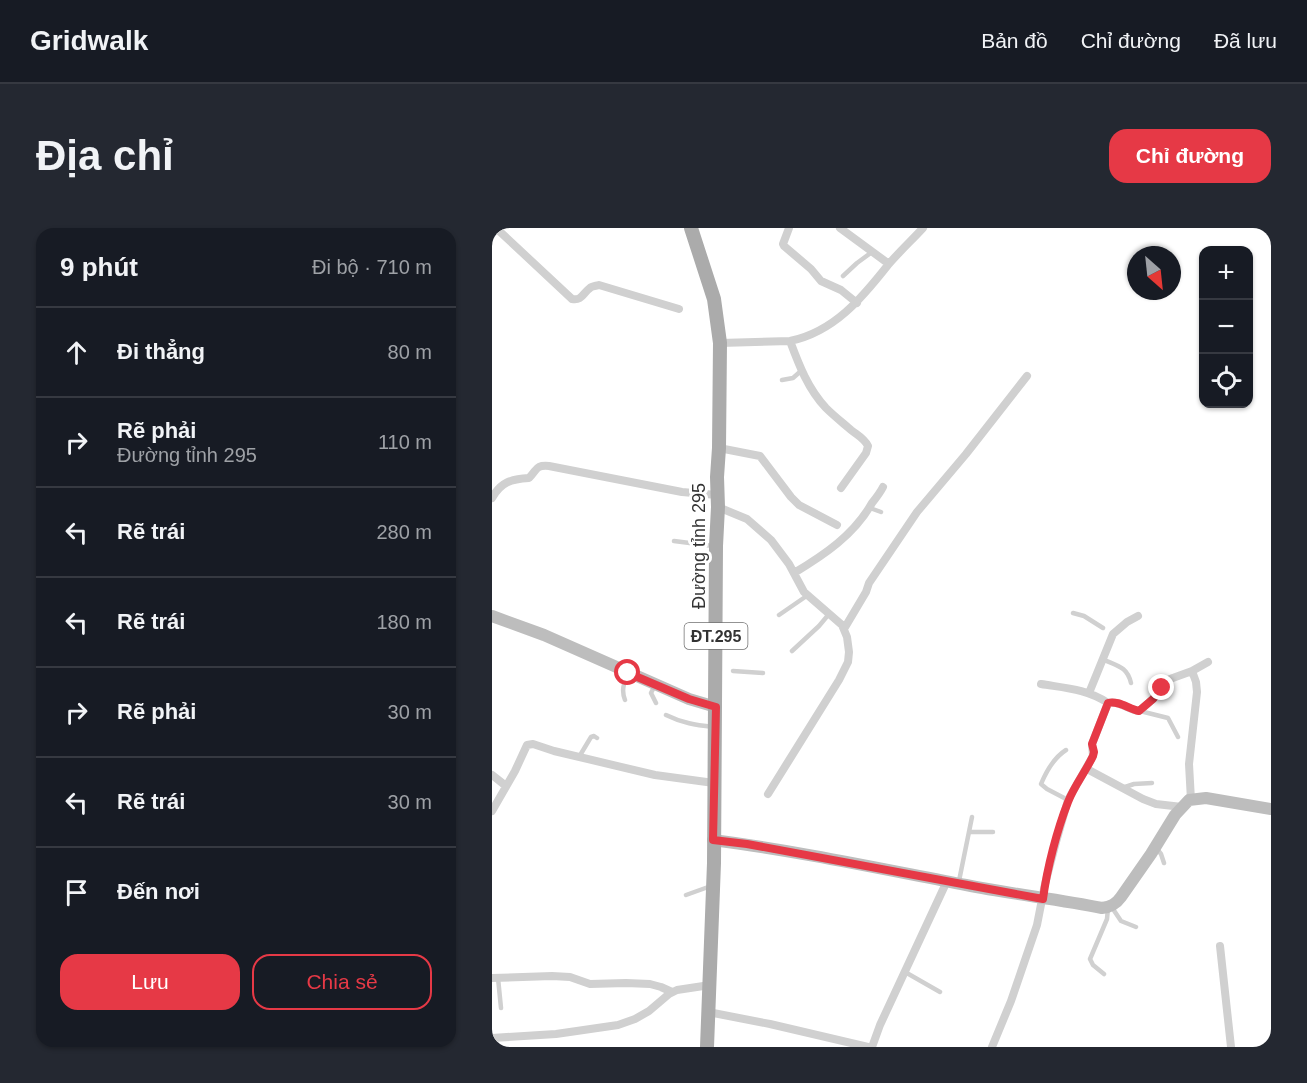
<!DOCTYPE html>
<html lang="vi">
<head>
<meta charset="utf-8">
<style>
	body { margin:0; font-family:Arial,sans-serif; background:#242831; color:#f1f3f6 }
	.controls { position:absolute; right:18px; top:18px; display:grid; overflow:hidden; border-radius:12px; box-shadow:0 2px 4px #0004 }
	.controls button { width:54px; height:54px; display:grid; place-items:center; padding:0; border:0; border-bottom:2px solid #363941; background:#171b24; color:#f1f3f6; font:30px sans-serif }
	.compass { position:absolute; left:635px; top:18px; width:54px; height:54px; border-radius:50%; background:#171b24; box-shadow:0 2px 4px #0004; rotate:153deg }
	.stop { position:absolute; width:18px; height:18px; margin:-14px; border:4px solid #e63946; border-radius:50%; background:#fff }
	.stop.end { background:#e63946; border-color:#fff; box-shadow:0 2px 6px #0008 }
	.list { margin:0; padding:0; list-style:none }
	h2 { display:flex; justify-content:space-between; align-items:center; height:78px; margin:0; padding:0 24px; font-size:26px }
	h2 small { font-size:20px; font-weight:400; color:#9ea1a6 }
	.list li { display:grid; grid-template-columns:39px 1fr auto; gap:18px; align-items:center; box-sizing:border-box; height:90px; padding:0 24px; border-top:2px solid #363941 }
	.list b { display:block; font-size:22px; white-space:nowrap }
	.list p { margin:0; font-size:20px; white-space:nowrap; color:#9ea1a6 }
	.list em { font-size:20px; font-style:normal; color:#9ea1a6 }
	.actions { display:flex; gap:12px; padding:18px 24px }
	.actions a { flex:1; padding:14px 0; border:2px solid #e63946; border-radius:18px; text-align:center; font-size:21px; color:#e63946 }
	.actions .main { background:#e63946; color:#fff }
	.icon { flex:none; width:33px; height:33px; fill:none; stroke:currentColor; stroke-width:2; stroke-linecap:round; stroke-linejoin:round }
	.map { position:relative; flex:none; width:779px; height:819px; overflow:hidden; border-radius:18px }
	header { display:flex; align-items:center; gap:36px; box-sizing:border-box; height:84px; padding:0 30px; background:#171b24; border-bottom:2px solid #363941 }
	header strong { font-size:28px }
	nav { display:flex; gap:33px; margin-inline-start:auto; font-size:21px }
	.intro { display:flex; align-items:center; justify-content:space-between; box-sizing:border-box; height:144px; padding:0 36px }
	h1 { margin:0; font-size:42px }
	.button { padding:15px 27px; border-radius:18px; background:#e63946; color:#fff; font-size:21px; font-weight:700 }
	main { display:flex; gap:36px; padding:0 36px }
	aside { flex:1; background:#171b24; border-radius:18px; box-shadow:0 2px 4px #0004 }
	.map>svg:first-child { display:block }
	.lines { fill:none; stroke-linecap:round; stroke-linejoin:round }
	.lane { stroke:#d0d0d0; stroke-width:4.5 }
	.street { stroke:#d0d0d0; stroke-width:8 }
	.secondary { stroke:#bdbdbd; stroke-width:12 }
	.primary { stroke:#ababab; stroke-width:14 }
	.route { stroke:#e63946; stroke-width:8 }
	.labels { text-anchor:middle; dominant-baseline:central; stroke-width:6; stroke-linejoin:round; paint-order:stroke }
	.shield { fill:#fff; stroke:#707070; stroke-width:1.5 }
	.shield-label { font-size:16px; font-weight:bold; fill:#333 }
	.street-label { font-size:18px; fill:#333; stroke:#fff }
</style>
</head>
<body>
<header>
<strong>Gridwalk</strong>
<nav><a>Bản đồ</a><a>Chỉ đường</a><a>Đã lưu</a></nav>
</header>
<div class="intro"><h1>Địa chỉ</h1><a class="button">Chỉ đường</a></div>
<main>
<aside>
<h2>9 phút<small>Đi bộ · 710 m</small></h2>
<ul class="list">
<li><svg class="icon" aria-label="ahead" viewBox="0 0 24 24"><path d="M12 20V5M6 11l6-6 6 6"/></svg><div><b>Đi thẳng</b></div><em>80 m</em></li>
<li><svg class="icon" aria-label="right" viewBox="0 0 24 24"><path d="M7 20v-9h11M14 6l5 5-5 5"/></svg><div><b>Rẽ phải</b><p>Đường tỉnh 295</p></div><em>110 m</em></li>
<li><svg class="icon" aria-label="left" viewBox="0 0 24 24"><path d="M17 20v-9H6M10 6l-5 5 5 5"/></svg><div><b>Rẽ trái</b></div><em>280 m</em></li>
<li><svg class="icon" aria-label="left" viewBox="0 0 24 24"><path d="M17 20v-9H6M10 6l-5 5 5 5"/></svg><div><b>Rẽ trái</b></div><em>180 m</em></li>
<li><svg class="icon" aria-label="right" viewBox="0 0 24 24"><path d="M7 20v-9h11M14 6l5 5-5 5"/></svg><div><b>Rẽ phải</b></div><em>30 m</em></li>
<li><svg class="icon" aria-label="left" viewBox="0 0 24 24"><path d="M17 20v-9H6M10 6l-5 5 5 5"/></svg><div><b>Rẽ trái</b></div><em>30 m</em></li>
<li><svg class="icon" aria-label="arrive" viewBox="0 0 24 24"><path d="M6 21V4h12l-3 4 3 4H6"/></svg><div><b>Đến nơi</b></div></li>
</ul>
<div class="actions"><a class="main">Lưu</a><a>Chia sẻ</a></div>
</aside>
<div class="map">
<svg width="779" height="819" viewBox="0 0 779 819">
	<rect width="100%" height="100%" fill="#fff"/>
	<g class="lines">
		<path class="lane" d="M 351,48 L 365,35 L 380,24
			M 290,152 L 301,150 L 310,142
			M 378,280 L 389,284
			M 182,313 L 221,318
			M 581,385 L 592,388 L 611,400
			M 287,387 L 316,367
			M 300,423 L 327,398 L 337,386
			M 610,431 C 625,438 635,438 639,455
			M 241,443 L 271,445
			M 163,457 L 159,465 L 164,475
			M 133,472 C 129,462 132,455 136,445
			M 648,483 L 676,490 L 686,509
			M 174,487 C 190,495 204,497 221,499
			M 574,522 C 563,529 554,544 549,556 L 555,561 L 576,572
			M 87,529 L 99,509 L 102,508 L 105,510
			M 630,560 L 642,556 L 660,555
			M 477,604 L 501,604
			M 665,621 L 669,626 L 672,635
			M 467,653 L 480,589
			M 194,667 L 219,658
			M 619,678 L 629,693 L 644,699
			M 413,744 L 448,764
			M 612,746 L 601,737 L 598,731 L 615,691 L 616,680
			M 6,750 L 9,780"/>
		<path class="street" d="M 4,0 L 80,71 C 90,73 91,65 98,60 C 100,58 104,58 107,57 L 187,81
			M 297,0 L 291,16 L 292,18 L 319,41 L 329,53 L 349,62 L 365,75
			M 348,0 L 397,36
			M 298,113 C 307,137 316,161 334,180 C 342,188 351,195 359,202 C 365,207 372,210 376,218 L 374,225 L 349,260
			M 228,115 L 298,113 C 342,104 370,70 396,37 C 407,24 420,12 431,0
			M 227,220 L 268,228 L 299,269 L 307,277 L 345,297
			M 0,270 C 9,254 19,251 37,250 C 46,241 43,237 57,238 L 190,264 L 225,267
			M 226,279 L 255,291 L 279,312 L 297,336 L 312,364 L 350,397 L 355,409 L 357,424 L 356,434 L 347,452 L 276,566
			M 302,345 C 332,327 362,307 380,275 C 384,270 388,265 391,259
			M 352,401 L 374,364 L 377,355 L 425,284 L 474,226 L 535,148
			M 549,456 C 573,460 595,461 616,475
			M 597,465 L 621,406 L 635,394 L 646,388
			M 595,541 L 651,571 L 664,576 L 690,579
			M 0,547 L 14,558
			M 699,572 L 697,536 L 705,464 L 704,454 L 700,443
			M 0,583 L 23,543 L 35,517 L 41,516 L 62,523 L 163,547 L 222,555
			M 728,718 L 739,819
			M 0,750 L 60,748 L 78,749 L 98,756 L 134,755 L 158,756 L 169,759 L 180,764
			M 216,784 L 278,796 L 376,819
			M 0,810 L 64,806 L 126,797 L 143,791 L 157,783 L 177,766 L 185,762 L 218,757
			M 380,819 L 388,797 L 455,653
			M 500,819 L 519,773 L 545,697 L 553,656 L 564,614 L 576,572 L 601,528 L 600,516 L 616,475 C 626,472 637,482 647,483 L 661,471 L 678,451 L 700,443 L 716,434"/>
		<path class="secondary" d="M 0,388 L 52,407 L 197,471 L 224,479
			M 221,612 C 306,623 390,641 474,657 C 519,666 565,671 610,680 C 619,679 624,676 629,669 L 659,626 L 683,587 L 697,572 L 714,570 L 779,581"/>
		<path class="primary" d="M 199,0 L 222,71 L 228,115 L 227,220 L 225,249 L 226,279 L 224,318 L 222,635 L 215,819"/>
	</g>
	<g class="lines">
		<path class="route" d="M 136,445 L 197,471 L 224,479 L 221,612 L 255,616 L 551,671 C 555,640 565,602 576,574 C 582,558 594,543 601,528 L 602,524 L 600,516 L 616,475 C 626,472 637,481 647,483 L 661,471 L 670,460"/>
	</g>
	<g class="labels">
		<rect class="shield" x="192.5" y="395" width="63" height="26" rx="4.5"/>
		<g class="shield-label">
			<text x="224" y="408">ĐT.295</text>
		</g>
		<g class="street-label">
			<text transform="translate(207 318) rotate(-90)">Đường tỉnh 295</text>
		</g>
	</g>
</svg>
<div class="controls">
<button>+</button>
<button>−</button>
<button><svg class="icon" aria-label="locate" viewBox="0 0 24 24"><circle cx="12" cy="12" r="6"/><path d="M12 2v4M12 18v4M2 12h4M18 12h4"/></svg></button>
</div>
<svg class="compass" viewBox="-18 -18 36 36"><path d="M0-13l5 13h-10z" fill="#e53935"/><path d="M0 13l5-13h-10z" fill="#9ea1a6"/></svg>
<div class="stop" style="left:136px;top:445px"></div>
<div class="stop end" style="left:670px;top:460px"></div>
</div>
</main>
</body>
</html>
